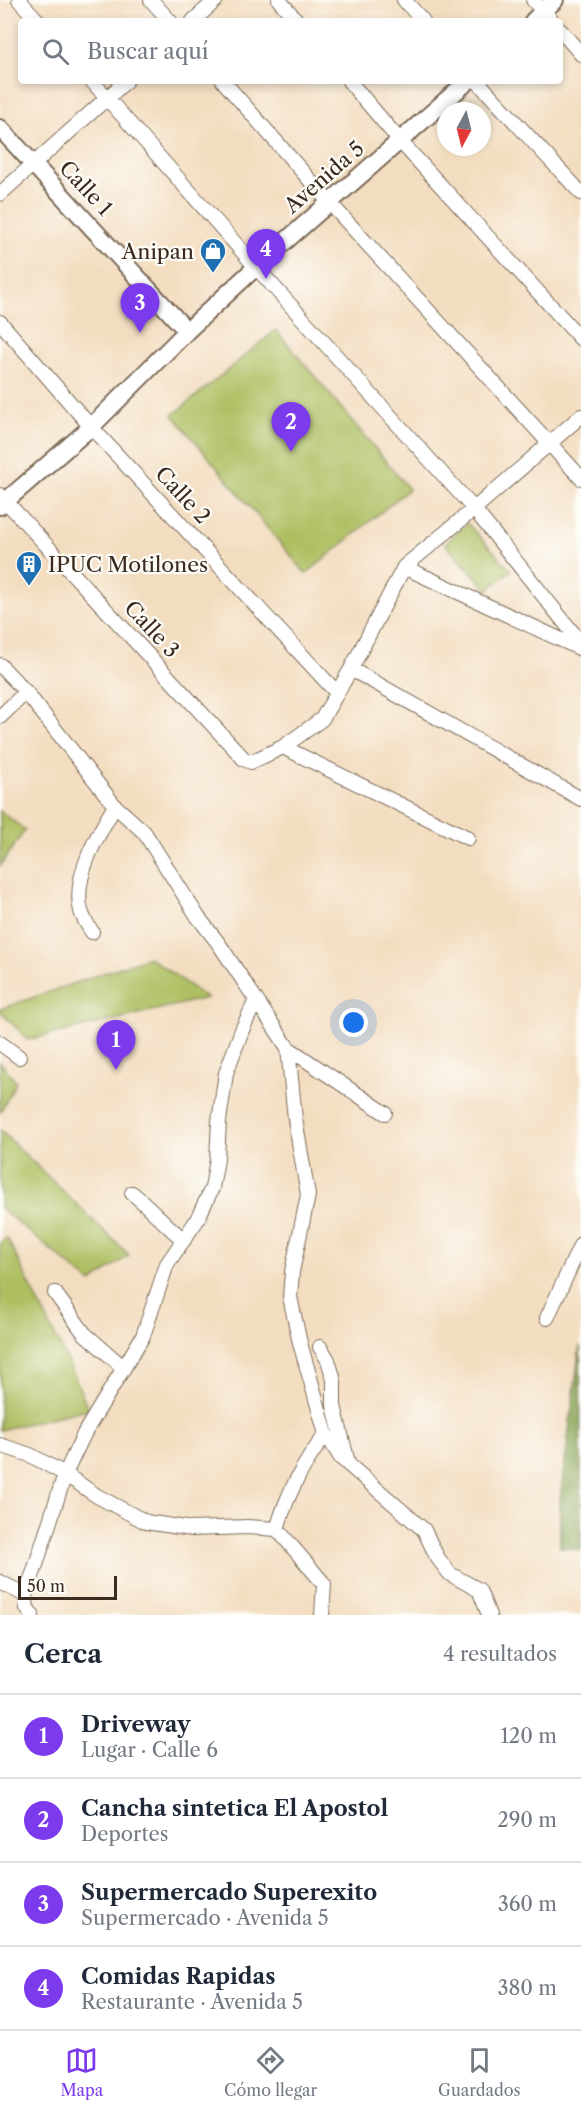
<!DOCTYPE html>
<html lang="es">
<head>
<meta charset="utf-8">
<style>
	body { margin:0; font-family:"Libre Caslon Text",serif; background:#f2f2f3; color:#1f2937 }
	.compass { position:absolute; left:437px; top:102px; width:54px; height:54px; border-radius:50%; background:#fff; box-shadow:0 3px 9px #0003; rotate:187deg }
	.scale { position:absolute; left:18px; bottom:15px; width:99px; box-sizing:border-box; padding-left:6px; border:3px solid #3b2a1e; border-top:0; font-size:16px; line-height:21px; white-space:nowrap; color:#3b2a1e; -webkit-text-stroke:4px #fdfcf7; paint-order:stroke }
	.you { position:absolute; left:354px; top:1023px; width:21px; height:21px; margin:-15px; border:4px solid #fff; border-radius:50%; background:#1a73e8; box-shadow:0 0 0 9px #1a73e833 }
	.badge { display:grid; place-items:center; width:39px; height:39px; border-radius:50%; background:#7c3aed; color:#fff; font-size:20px; font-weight:700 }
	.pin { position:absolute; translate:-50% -50px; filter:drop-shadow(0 2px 3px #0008) }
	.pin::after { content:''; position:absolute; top:32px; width:21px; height:18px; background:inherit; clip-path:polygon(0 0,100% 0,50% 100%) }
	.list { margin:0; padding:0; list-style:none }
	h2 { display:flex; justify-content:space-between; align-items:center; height:78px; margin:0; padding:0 24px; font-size:26px }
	h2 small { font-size:20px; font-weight:400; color:#747a83 }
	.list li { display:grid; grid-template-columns:39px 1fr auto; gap:18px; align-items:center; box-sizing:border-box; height:84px; padding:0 24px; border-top:2px solid #e0e1e3 }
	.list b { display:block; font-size:22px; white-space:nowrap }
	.list p { margin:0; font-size:20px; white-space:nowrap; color:#747a83 }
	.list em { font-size:20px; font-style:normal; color:#747a83 }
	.icon { flex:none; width:33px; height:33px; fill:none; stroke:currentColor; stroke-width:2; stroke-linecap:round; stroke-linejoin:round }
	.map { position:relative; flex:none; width:581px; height:1615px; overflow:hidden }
	.search { position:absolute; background:#fff; box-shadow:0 3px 9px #0003; left:18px; right:18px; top:18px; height:66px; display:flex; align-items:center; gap:15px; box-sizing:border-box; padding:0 21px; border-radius:6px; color:#747a83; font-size:22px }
	.sheet { height:414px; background:#fff }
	nav { display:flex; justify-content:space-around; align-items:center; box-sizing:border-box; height:84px; border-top:2px solid #e0e1e3; background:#fff; font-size:16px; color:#747a83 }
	nav a { display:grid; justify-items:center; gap:3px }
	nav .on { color:#7c3aed }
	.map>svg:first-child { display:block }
	.green { fill:#aebf62; stroke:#747440; stroke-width:1.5 }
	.forest { fill:#8aa658; stroke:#62683b; stroke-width:1.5 }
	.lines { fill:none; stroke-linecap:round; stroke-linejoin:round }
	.minor-casing { stroke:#7b6957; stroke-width:16 }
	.tertiary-casing { stroke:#7b6957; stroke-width:20 }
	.minor { stroke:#fff; stroke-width:14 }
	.tertiary { stroke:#fff; stroke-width:16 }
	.labels { text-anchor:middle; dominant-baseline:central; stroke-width:4.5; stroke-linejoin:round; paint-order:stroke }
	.street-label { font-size:21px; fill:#3b2a1e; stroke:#fdfcf7 }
	.poi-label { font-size:21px; fill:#3b2a1e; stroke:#fdfcf7; text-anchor:end }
</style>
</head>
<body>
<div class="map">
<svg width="581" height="1615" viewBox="0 0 581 1615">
	<rect width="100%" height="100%" fill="#fdfcf7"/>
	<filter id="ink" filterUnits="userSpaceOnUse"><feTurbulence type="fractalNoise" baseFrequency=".0167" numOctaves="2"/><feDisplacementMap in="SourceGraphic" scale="12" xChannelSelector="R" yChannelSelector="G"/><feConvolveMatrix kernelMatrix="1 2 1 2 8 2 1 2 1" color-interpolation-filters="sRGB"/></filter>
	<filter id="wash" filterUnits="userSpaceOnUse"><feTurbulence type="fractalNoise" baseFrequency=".008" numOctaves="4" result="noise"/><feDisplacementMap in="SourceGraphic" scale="24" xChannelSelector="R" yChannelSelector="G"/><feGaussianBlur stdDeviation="1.35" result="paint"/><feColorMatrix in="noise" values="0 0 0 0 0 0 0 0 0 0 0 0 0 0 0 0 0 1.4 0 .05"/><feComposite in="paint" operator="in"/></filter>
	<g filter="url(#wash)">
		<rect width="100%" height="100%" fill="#f3ddc0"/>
		<path class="green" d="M 276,330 L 409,489 L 306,574 L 173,415 Z
			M 467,523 L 511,570 L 488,590 L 445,544 Z
			M 0,811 L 25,830 L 0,866 Z
			M 149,957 L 207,998 L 28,1040 L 0,1011 L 0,1009 Z
			M 0,1062 L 16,1082 L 0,1113 Z
			M 0,1130 L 129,1255 L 91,1283 L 0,1208 Z
			M 7,1238 L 71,1368 L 88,1409 L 0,1430 L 0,1243 Z"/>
		<path class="forest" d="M 580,1346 L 581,1488 L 579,1492 L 581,1493 L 581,1550 L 560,1547 L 560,1500 Z"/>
	</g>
	<g filter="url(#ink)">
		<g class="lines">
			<g class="minor-casing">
				<path id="minor" d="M 19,0 L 38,21
					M 151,0 L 170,21
					M 279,0 L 297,21
					M 404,0 L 423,21
					M 533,0 L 552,21
					M 193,21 L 216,0
					M 560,30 L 581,54
					M 92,81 L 256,267 L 474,509 L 581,643
					M 223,81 L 329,202 L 581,478
					M 349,81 L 400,141 L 581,339
					M 477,81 L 581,193
					M 0,194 L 126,81
					M 0,322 L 91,427 L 337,693
					M 0,495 L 244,759 L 251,762 L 283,747 L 322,719 L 351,669 L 404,567 L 474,509 L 581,416
					M 404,567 L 581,649
					M 0,665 L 26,692 L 115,806 L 144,832 L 198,917 L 219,944 L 288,1048 L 295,1119 L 308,1195 L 292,1272 L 290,1297 L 300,1343 L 326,1434 L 341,1458 L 424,1530 L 437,1557 L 450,1574 L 479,1590 L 489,1615
					M 351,669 L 581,799
					M 0,717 L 26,692
					M 283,747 L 468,838
					M 92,932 C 88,926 83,918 81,911 C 72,877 98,834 115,806
					M 0,1043 L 19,1057
					M 288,1048 L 385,1113
					M 132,1193 C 151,1208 165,1225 184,1240
					M 55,1293 L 84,1333 L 124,1368
					M 547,1318 L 581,1244
					M 320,1347 L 328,1360 L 334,1380 L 334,1406 L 348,1463
					M 0,1445 L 30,1455 L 65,1474 L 97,1496 L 146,1522 L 192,1529 L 247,1527 L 277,1529 L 324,1584 L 322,1615
					M 277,1529 C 288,1492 303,1464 326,1434
					M 0,1582 L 25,1595
					M 32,1615 L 27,1608 L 25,1595 L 34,1571 L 65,1474 L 85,1432 L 143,1336 L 167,1264 L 197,1220 L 212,1188 L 217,1159 L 219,1121 L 226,1073 L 242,1030 L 256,1000"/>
			</g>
			<g class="tertiary-casing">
				<path id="tertiary" d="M 533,21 L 555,0
					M 0,128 L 187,331
					M 0,506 L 91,427 L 187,331 L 256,267 L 468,81"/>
			</g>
			<use href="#minor" class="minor"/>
			<use href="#tertiary" class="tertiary"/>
		</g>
	</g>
	<defs>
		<g id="shop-pin" transform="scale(1.35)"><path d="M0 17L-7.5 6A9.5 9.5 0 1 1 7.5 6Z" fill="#1f6fb2" stroke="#fdfcf7"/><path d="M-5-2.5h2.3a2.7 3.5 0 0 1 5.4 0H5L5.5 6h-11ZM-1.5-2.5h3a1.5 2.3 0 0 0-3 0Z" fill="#fff"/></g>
		<g id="building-pin" transform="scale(1.35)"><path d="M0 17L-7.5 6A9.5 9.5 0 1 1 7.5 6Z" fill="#1f6fb2" stroke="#fdfcf7"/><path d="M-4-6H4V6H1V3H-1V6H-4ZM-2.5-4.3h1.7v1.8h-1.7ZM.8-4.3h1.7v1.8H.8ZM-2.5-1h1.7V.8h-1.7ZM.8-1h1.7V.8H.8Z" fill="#fff"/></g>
	</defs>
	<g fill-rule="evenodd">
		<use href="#shop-pin" x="213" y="251"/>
		<use href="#building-pin" x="29" y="564"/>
	</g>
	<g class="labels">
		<g class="street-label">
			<text transform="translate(324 177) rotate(-41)">Avenida 5</text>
			<text transform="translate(86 188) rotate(47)">Calle 1</text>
			<text transform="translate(183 495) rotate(47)">Calle 2</text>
			<text transform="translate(152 629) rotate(47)">Calle 3</text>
		</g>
		<g class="poi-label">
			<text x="194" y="251">Anipan</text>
			<text x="48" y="564" text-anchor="start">IPUC Motilones</text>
		</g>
	</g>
</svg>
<svg class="compass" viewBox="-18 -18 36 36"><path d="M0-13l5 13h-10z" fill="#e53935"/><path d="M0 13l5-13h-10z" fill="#747a83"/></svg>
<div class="scale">50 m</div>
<div class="you"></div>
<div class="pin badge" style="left:116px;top:1070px">1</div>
<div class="pin badge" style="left:291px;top:452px">2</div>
<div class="pin badge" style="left:140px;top:333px">3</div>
<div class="pin badge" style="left:266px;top:279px">4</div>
<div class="search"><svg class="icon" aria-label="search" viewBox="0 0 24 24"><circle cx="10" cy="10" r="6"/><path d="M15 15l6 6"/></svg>Buscar aquí</div>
</div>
<section class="sheet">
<h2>Cerca<small>4 resultados</small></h2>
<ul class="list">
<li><span class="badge">1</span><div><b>Driveway</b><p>Lugar · Calle 6</p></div><em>120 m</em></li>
<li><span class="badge">2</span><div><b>Cancha sintetica El Apostol</b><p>Deportes</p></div><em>290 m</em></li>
<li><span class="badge">3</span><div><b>Supermercado Superexito</b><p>Supermercado · Avenida 5</p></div><em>360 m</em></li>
<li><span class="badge">4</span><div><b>Comidas Rapidas</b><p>Restaurante · Avenida 5</p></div><em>380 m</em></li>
</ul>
</section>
<nav>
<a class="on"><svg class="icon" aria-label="map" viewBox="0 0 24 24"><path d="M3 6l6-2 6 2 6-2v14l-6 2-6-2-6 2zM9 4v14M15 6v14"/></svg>Mapa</a>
<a><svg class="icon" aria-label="directions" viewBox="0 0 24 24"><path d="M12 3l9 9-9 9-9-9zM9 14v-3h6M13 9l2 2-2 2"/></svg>Cómo llegar</a>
<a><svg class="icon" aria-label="saved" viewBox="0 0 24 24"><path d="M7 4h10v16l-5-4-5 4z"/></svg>Guardados</a>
</nav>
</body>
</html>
